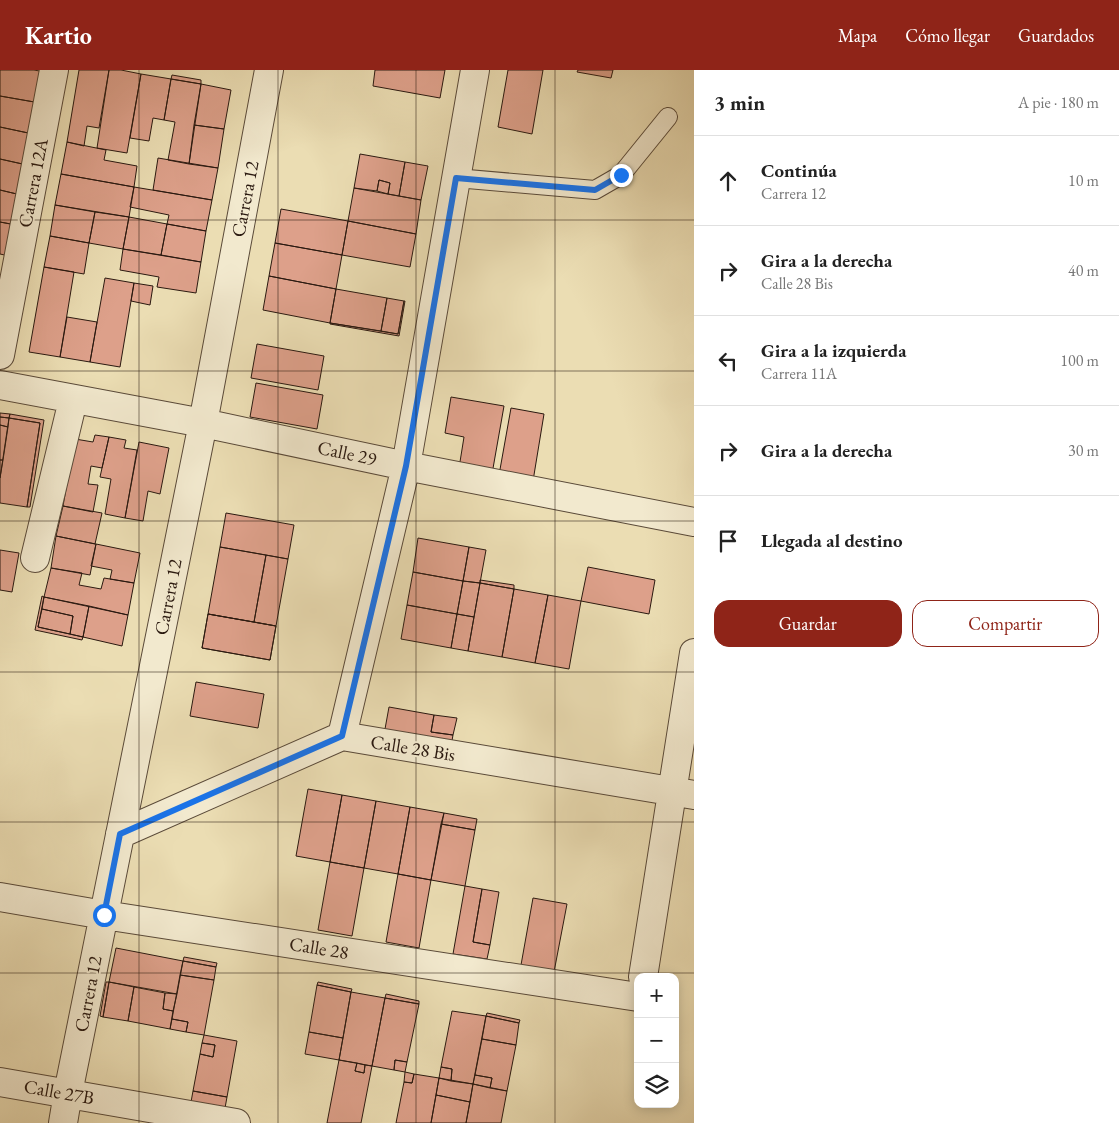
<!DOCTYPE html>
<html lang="es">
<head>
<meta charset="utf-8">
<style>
	body { margin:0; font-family:"EB Garamond",serif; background:#f6f6f6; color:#222 }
	.controls { position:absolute; right:15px; bottom:15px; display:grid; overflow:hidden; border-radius:10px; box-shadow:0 2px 12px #0003 }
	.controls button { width:45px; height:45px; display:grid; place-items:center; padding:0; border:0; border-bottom:1px solid #e0e0e0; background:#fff; color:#222; font:25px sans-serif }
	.stop { position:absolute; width:15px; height:15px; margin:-11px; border:4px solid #1a73e8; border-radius:50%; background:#fff }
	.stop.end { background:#1a73e8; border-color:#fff; box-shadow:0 1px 5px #0008 }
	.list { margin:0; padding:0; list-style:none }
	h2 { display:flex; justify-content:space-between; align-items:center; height:65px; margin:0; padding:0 20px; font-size:21px }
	h2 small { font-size:16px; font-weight:400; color:#767676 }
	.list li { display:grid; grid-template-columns:32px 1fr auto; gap:15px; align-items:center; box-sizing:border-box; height:90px; padding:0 20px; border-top:1px solid #e0e0e0 }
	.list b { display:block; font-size:19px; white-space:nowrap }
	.list p { margin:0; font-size:16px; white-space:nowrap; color:#767676 }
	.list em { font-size:16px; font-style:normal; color:#767676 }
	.actions { display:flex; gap:10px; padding:15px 20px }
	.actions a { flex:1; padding:11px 0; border:1px solid #8f2418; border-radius:15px; text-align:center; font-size:18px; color:#8f2418 }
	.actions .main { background:#8f2418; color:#fff }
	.icon { flex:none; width:28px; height:28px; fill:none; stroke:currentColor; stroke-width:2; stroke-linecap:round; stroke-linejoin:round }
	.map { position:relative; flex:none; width:694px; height:1053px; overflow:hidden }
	header { display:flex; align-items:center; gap:30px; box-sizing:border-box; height:70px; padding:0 25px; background:#8f2418; color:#fff }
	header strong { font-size:24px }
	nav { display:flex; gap:28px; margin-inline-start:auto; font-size:18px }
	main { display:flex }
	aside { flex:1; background:#fff }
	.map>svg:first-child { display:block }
	.building { fill:#dda08a; stroke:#2a1910 }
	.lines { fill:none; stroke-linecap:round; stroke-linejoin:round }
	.lane-casing { stroke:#5a4a39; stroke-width:20 }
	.street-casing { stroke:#5a4a39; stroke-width:30 }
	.lane { stroke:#f2e9ce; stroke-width:18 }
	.street { stroke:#f2e9ce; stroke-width:28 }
	.route { stroke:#1a73e8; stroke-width:6 }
	.grid { fill:none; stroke:#2a1910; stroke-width:1; stroke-opacity:0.55 }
	.labels { text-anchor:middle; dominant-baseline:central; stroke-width:4; stroke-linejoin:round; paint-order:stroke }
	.street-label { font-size:19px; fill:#2a1910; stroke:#f2e9ce }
</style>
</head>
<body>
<header>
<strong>Kartio</strong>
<nav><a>Mapa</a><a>Cómo llegar</a><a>Guardados</a></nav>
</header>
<main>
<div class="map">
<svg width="694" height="1053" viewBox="0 0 694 1053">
	<rect width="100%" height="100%" fill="#ebddb3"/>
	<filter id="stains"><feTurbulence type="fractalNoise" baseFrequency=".004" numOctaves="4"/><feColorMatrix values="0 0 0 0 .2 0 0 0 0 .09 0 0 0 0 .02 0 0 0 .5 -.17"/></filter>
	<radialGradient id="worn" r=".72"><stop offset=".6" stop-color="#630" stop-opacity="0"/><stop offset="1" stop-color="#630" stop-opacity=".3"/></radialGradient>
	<path class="building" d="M 0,0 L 34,0 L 45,2 L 40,33 L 0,26 Z
		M 79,0 L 109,0 L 99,58 L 87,56 L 84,76 L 67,72 Z
		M 109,0 L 121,0 L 141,4 L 127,83 L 97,78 Z
		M 375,0 L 445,0 L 440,28 L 373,16 Z
		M 508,0 L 543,0 L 532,64 L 498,57 Z
		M 578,0 L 613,0 L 611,8 L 577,2 Z
		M 141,4 L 171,9 L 164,50 L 153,48 L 149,71 L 130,68 Z
		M 172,5 L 201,10 L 201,14 L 171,9 Z
		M 171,9 L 201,14 L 189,94 L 168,90 L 175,52 L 164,50 Z
		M 201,14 L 231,20 L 224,59 L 194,55 Z
		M 0,26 L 40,33 L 33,64 L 0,57 Z
		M 194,55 L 224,59 L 218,98 L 189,94 Z
		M 0,57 L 33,64 L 27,95 L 0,89 Z
		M 67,72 L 106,80 L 104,90 L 137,96 L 134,117 L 61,104 Z
		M 360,84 L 405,92 L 399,126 L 388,124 L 390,113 L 379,110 L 377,121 L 354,118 Z
		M 158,88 L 218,98 L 212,130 L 153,120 Z
		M 0,89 L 27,95 L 21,125 L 0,120 Z
		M 405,92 L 428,96 L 421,130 L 399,126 Z
		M 61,104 L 134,117 L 129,147 L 55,135 Z
		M 379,110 L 390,113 L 388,124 L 377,121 Z
		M 134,117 L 212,130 L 206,161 L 167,154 L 169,145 L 130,137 Z
		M 354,118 L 421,130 L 416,164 L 348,151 Z
		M 0,120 L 21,125 L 16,155 L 0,152 Z
		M 55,135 L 95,142 L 89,173 L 50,166 Z
		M 281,139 L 348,151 L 342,185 L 275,173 Z
		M 95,142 L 129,147 L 123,179 L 89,173 Z
		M 129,147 L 167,154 L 161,185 L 123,179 Z
		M 348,151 L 416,164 L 410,197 L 342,185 Z
		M 0,152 L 16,155 L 9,186 L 0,184 Z
		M 167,154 L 206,161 L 201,192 L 161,185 Z
		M 50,166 L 89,173 L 84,204 L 44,197 Z
		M 275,173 L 342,185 L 336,219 L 269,206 Z
		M 123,179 L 201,192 L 196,223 L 157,217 L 159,207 L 120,200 Z
		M 44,197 L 74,202 L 60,287 L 29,282 Z
		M 269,206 L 336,219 L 330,253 L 263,240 Z
		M 105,208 L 134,213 L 120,297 L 90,292 Z
		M 134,213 L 153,216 L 150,235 L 131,231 Z
		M 336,219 L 387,228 L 381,261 L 330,253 Z
		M 387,228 L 404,231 L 398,264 L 381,261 Z
		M 404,231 L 405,231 L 399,266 L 330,254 L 330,253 L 398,264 Z
		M 67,247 L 97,252 L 90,292 L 60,287 Z
		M 257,274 L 324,286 L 318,320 L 251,308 Z
		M 256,313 L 323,325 L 317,359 L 250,347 Z
		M 451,327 L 504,336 L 492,404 L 459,398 L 464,367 L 445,363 Z
		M 511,338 L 544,344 L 533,411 L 499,405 Z
		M 0,343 L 10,344 L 9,348 L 0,347 Z
		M 10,344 L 44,350 L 30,437 L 27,437 L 40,353 L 9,348 Z
		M 0,347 L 9,348 L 8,357 L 0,355 Z
		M 9,348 L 40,353 L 27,437 L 0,433 L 0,408 Z
		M 0,355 L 8,357 L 3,390 L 0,390 Z
		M 95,365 L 109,367 L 102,398 L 91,396 L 88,414 L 98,415 L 93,442 L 63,436 L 75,369 L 93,372 Z
		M 109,367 L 126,370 L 124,378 L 137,380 L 125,448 L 105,444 L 111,409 L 100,407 Z
		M 139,372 L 169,378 L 160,424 L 148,421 L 143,451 L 125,448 Z
		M 0,390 L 3,390 L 0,408 Z
		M 63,436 L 102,443 L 95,474 L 56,466 Z
		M 226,443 L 294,455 L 288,489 L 220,477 Z
		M 56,466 L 96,474 L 90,505 L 51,498 Z
		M 418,468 L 469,477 L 463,511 L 413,502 Z
		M 96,474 L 140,483 L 134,513 L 110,509 L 112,500 L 91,496 Z
		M 220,477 L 266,485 L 254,552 L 208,544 Z
		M 469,477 L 486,480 L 480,513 L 463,511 Z
		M 0,480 L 19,483 L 12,522 L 0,520 Z
		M 266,485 L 288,489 L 276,556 L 254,552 Z
		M 588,497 L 655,510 L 649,544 L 581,531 Z
		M 51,498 L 82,503 L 79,515 L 101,519 L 104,508 L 134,513 L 128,545 L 44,527 Z
		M 413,502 L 463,511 L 457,544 L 407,535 Z
		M 480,510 L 514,515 L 514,519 L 480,513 Z
		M 463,511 L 480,513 L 474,547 L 457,544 Z
		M 480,513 L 514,519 L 502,587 L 468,581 Z
		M 514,519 L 548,525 L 535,593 L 502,587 Z
		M 548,525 L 581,531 L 569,599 L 535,593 Z
		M 42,526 L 44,527 L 38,557 L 83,567 L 82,570 L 35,560 Z
		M 44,527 L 89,536 L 83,567 L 70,564 L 73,546 L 42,539 Z
		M 407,535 L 457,544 L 451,578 L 401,569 Z
		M 89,536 L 128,545 L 122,576 L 83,567 Z
		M 42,539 L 73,546 L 70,564 L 38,557 Z
		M 208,544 L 276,556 L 270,590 L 202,578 Z
		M 208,544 L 276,556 L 270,590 L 202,578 Z
		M 457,544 L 474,547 L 468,581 L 451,578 Z
		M 196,612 L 264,624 L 258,658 L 190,646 Z
		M 389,637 L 434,645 L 431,662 L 453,665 L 450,682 L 383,670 Z
		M 434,645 L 457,648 L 453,665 L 431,662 Z
		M 308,719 L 342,725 L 330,792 L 296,786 Z
		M 342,725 L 376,731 L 364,798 L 330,792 Z
		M 376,731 L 410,737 L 398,804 L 364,798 Z
		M 410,737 L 444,743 L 431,810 L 398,804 Z
		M 444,743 L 477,749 L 475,760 L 441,754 Z
		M 441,754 L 475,760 L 465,816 L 431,810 Z
		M 330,792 L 364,798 L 352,866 L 318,860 Z
		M 398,804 L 431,810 L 419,878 L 386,872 Z
		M 465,816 L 482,819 L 473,872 L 490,875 L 487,889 L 453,884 Z
		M 482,819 L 499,822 L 490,875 L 473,872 Z
		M 533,828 L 567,834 L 554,902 L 521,895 Z
		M 116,878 L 183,891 L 177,924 L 109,912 Z
		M 184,887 L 217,893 L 216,897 L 183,891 Z
		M 183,891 L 216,897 L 214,910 L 180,905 Z
		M 180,905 L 214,910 L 204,965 L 186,962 L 188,952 L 172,949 Z
		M 106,912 L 109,912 L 103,947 L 100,946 Z
		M 109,912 L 134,917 L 128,951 L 103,947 Z
		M 318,912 L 352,919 L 351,922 L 317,915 Z
		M 317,915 L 351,922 L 343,968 L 309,962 Z
		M 134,917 L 165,923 L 163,939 L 173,941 L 170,959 L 128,951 Z
		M 351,922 L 385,928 L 372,996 L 339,990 Z
		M 165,923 L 177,924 L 173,941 L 163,939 Z
		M 386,924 L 419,931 L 419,934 L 385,928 Z
		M 385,928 L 419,934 L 407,992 L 395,990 L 394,1000 L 372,996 Z
		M 452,941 L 486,946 L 473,1014 L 451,1011 L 452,999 L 441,997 Z
		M 487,943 L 520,950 L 519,953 L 486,946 Z
		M 486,946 L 519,953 L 516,975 L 482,969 Z
		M 172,949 L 188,952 L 186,962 L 170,959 Z
		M 309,962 L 343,968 L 339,990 L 305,984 Z
		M 204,965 L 237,971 L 227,1027 L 193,1021 L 200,984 L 213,987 L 215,975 L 202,973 Z
		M 482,969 L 516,975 L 507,1021 L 490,1018 L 492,1008 L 475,1005 Z
		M 202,973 L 215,975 L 213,987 L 200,984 Z
		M 339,990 L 357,993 L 355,1001 L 364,1003 L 365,995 L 372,996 L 361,1053 L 327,1053 Z
		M 395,990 L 407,992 L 405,1002 L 394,1000 Z
		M 357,993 L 365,995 L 364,1003 L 355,1001 Z
		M 441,997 L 452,999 L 451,1011 L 439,1008 Z
		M 405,1002 L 414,1004 L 412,1013 L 404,1012 Z
		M 414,1004 L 439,1008 L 431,1053 L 396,1053 L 404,1012 L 412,1013 Z
		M 475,1005 L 492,1008 L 490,1018 L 473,1014 Z
		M 439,1008 L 473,1014 L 470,1032 L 436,1025 Z
		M 473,1014 L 507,1021 L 501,1053 L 466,1053 Z
		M 193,1021 L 227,1027 L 225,1038 L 191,1032 Z
		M 436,1025 L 470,1032 L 466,1053 L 431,1053 Z"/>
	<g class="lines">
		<g class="lane-casing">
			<path id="lane" d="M 456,108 L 595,120 L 621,105 L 668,47"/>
		</g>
		<g class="street-casing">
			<path id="street" d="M 0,285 L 54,0
				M 0,315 L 203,353 L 406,396 L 694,452
				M 35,488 L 73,330
				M 342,666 L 406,396 L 475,0
				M 120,764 L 342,666 L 694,725
				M 0,827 L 104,845 L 638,927
				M 643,907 L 694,583
				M 0,1012 L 236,1053
				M 63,1053 L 68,1023 L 203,353 L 269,0"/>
		</g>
		<use href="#lane" class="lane"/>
		<use href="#street" class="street"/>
	</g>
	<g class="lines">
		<path class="route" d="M 104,845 L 120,764 L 342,666 L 406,396 L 456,108 L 595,120 L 621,105"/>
	</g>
	<path class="grid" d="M 139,0 L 139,1053M 278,0 L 278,1053M 416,0 L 416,1053M 555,0 L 555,1053M 0,150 L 694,150M 0,301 L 694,301M 0,451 L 694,451M 0,602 L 694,602M 0,752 L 694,752M 0,903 L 694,903"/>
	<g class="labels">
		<g class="street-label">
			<text transform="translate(33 113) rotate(-79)">Carrera 12A</text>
			<text transform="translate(245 129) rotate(-79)">Carrera 12</text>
			<text transform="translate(347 383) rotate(12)">Calle 29</text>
			<text transform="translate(168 527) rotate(-79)">Carrera 12</text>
			<text transform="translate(413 678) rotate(9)">Calle 28 Bis</text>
			<text transform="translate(319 878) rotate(9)">Calle 28</text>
			<text transform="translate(88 924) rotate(-79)">Carrera 12</text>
			<text transform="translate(59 1022) rotate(10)">Calle 27B</text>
		</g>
	</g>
	<rect width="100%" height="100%" filter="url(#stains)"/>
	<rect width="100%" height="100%" fill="url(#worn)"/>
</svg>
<div class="controls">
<button>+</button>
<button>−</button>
<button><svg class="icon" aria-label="layers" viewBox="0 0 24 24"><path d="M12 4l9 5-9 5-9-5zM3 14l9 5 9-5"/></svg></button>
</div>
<div class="stop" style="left:104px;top:845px"></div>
<div class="stop end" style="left:621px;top:105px"></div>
</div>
<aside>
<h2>3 min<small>A pie · 180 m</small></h2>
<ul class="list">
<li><svg class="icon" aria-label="ahead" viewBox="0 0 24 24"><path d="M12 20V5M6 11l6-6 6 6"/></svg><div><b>Continúa</b><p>Carrera 12</p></div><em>10 m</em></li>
<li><svg class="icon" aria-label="right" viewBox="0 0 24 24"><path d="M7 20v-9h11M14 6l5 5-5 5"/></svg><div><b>Gira a la derecha</b><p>Calle 28 Bis</p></div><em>40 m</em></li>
<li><svg class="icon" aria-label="left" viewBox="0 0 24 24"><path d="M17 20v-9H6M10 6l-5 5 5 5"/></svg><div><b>Gira a la izquierda</b><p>Carrera 11A</p></div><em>100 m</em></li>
<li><svg class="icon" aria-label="right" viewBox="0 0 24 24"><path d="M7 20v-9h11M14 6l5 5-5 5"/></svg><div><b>Gira a la derecha</b></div><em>30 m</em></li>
<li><svg class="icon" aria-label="arrive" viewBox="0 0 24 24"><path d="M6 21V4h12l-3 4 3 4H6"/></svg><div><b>Llegada al destino</b></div></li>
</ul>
<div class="actions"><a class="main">Guardar</a><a>Compartir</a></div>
</aside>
</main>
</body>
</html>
